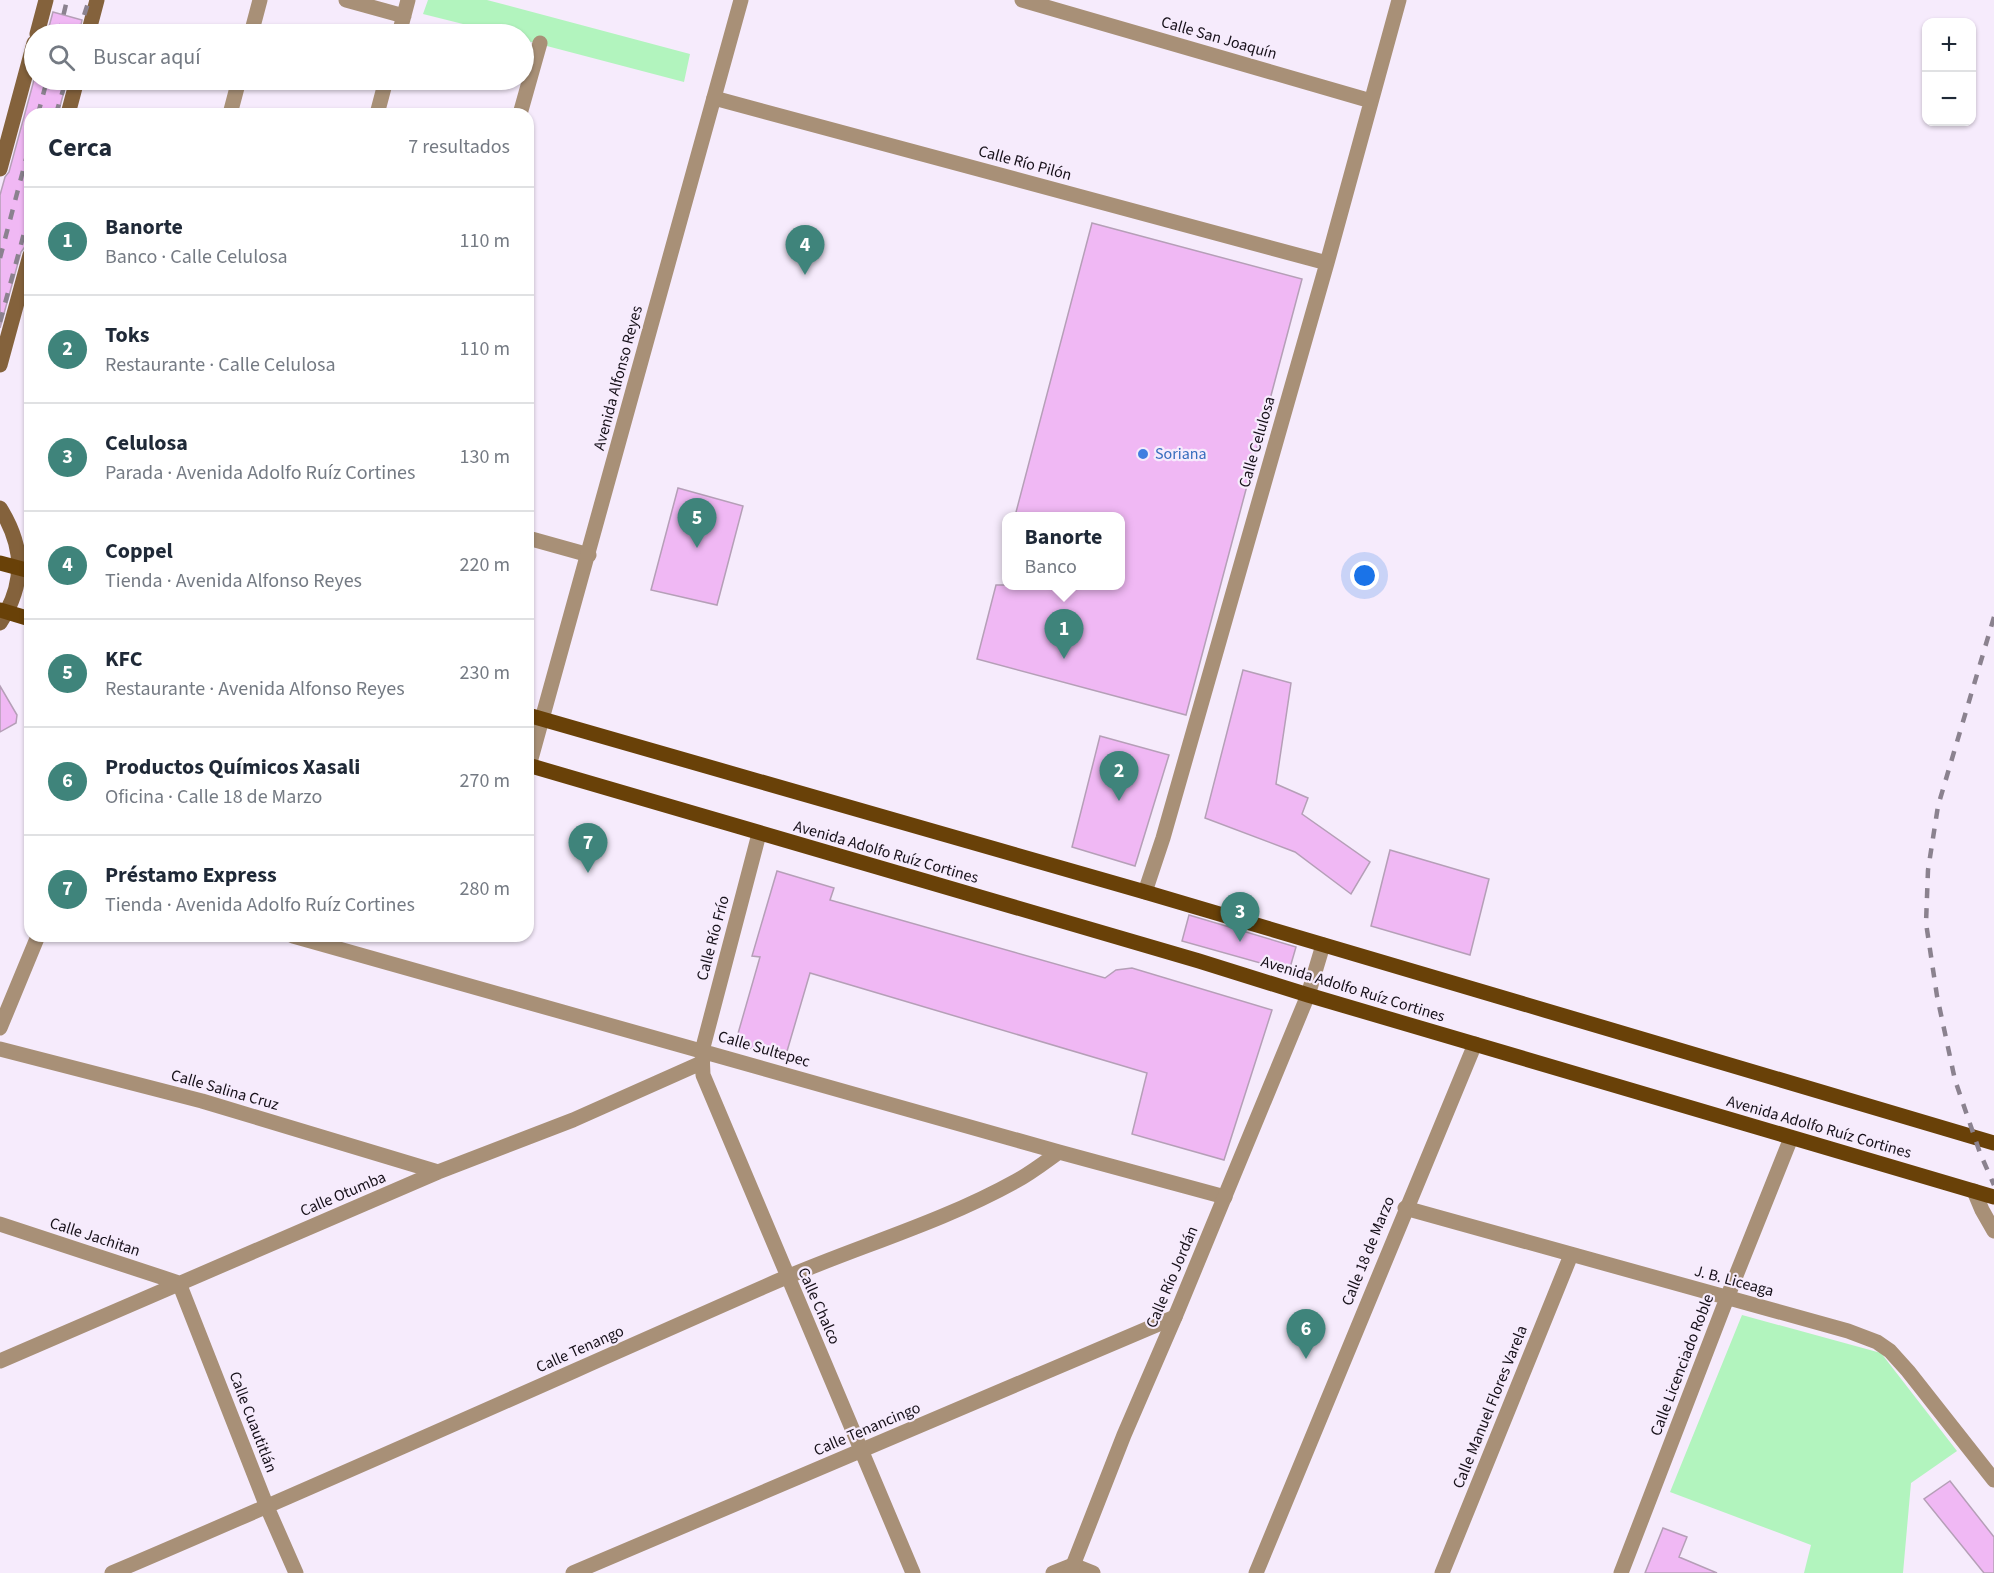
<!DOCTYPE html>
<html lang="es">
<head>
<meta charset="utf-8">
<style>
	body { margin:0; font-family:"Source Sans 3",sans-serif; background:#f2f2f3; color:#1f2937 }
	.controls { position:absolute; right:18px; top:18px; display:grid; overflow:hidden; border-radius:12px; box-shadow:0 2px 4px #0004 }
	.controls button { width:54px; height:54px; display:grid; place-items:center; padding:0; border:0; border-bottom:2px solid #e0e1e3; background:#fff; color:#1f2937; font:30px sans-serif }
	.you { position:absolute; left:1365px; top:576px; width:21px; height:21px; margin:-15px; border:4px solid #fff; border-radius:50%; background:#1a73e8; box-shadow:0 0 0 9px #1a73e833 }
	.badge { display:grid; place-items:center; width:39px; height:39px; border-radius:50%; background:#3f847b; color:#fff; font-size:20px; font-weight:700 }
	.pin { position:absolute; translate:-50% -50px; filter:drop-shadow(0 2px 3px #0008) }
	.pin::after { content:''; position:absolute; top:32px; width:21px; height:18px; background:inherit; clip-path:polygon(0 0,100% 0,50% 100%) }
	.popup { position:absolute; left:1002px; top:512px; width:123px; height:78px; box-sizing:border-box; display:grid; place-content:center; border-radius:12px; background:#fff; filter:drop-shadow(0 2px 4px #0005); font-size:20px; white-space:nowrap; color:#747a83 }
	.popup b { font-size:22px; color:#1f2937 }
	.popup::after { content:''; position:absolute; left:50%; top:100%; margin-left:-12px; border:12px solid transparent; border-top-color:#fff }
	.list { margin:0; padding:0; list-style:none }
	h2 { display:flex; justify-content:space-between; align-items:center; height:78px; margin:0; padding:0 24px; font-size:26px }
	h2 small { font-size:20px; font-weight:400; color:#747a83 }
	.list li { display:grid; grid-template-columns:39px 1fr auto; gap:18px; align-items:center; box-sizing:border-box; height:108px; padding:0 24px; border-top:2px solid #e0e1e3 }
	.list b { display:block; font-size:22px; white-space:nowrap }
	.list p { margin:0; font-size:20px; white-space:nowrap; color:#747a83 }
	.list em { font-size:20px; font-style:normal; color:#747a83 }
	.icon { flex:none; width:33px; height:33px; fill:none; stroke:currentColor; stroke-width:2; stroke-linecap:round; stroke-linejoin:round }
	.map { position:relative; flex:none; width:1994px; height:1573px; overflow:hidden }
	.search { position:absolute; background:#fff; box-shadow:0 2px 4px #0004; left:24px; top:24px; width:510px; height:66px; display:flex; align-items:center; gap:15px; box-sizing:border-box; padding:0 21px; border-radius:33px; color:#747a83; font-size:22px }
	.panel { position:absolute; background:#fff; box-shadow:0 2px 4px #0004; left:24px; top:108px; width:510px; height:834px; border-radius:18px }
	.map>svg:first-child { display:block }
	.green { fill:#b2f4be }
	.building { fill:#f0b8f4; stroke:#b59fb7; stroke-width:1.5 }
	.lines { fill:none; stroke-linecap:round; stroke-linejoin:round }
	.minor { stroke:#a89077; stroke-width:15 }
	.tertiary { stroke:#a89077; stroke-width:15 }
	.secondary { stroke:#84623c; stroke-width:15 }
	.primary { stroke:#694108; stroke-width:15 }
	.rail { stroke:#8b828f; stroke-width:4.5; stroke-dasharray:10 10; stroke-linecap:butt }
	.shop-dot { fill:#3f7fe0; stroke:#f6ebfc; stroke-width:2 }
	.labels { text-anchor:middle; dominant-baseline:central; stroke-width:4.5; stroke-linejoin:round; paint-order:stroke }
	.street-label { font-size:16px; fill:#161019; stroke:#f6ebfc }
	.shop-label { font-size:16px; fill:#366cbe; stroke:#f6ebfc; text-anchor:start }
</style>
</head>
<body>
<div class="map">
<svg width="1994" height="1573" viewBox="0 0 1994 1573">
	<rect width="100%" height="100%" fill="#f6ebfc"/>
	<path class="green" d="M 428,0 L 487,0 L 690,54 L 684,82 L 524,40 L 524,34 L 503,34 L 423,14 Z
		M 1742,1315 L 1881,1353 L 1957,1451 L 1911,1483 L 1903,1573 L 1804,1573 L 1811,1545 L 1670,1492 Z"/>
	<path class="building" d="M 53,12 L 82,20 L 79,34 L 47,34 Z
		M 100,25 L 117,29 L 116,34 L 98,34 Z
		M 34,80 L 67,80 L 58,114 L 30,114 L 30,246 L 24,248 L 21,252 L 0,328 L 0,195 L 5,177 L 9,172 Z
		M 1092,223 L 1302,279 L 1186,715 L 977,659 L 996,585 L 1121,585 L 1121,516 L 1015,516 Z
		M 678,488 L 743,506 L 717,605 L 651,590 Z
		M 1243,670 L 1291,683 L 1276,784 L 1308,798 L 1302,814 L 1370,862 L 1351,894 L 1295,852 L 1205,818 Z
		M 0,686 L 17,715 L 16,723 L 0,732 Z
		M 1100,736 L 1169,755 L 1135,866 L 1072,847 Z
		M 1390,850 L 1489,879 L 1470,955 L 1371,926 Z
		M 777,871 L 834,888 L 830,900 L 1105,978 L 1116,970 L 1132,968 L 1272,1010 L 1224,1160 L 1132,1134 L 1147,1073 L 810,973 L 785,1058 L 735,1044 L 760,957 L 752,956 Z
		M 1189,915 L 1296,947 L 1289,971 L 1182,941 Z
		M 1950,1481 L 1994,1537 L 1994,1573 L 1984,1573 L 1924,1499 Z
		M 1663,1528 L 1687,1537 L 1679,1557 L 1717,1573 L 1645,1573 Z"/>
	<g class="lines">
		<path class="minor" d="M 346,0 L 404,16
			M 1022,0 L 1371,101
			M 251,34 L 260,0
			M 399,34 L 408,0
			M 714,98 L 1327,263
			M 230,114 L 239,80
			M 377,114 L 386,80
			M 520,114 L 540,43
			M 528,538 L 589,555
			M 759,834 L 702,1051 L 703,1075 L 913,1573
			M 1145,892 L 1163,838 L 1327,263 L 1399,0
			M 293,936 L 1059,1152 L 1225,1197
			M 0,1028 L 38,936
			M 0,1049 L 202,1101 L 438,1172
			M 1405,1208 L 1848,1331 L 1877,1342 L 1890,1351 L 1908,1371 L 1994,1480
			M 0,1224 L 179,1283 L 267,1507 L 296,1573
			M 0,1361 L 438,1172 L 573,1120 L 701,1063
			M 112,1573 C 331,1480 548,1382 766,1286 C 848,1249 937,1225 1016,1181 C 1031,1173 1045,1162 1059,1152
			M 573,1573 L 1175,1317
			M 1053,1573 L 1073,1565 L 1093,1573
			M 1442,1573 L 1571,1255
			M 1621,1573 L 1727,1298 L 1791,1138"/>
		<path class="tertiary" d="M 529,766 L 741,0
			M 1974,1191 L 1982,1210 L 1994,1231
			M 1070,1573 L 1124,1435 L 1175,1317 L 1308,995 L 1323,945
			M 1256,1573 L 1475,1044"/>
		<path class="secondary" d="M 37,34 L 46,0
			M 88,34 L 97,0
			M 68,114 L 77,80
			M 0,169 L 34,43
			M 0,365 L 30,255
			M 0,508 C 25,548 25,584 0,623"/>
		<path class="primary" d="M 0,563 L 30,571
			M 0,610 L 30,619
			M 528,715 L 1145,892 L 1994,1143
			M 528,765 L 1199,961 L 1308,995 L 1994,1197"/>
		<path class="rail" d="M 59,34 L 67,0
			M 78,34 L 89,0
			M 38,114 L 47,80
			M 56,114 L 66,80
			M 0,258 L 30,144
			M 0,322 L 30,211
			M 1994,617 L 1938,806 L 1928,870 L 1926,923 L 1937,996 L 1955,1080 L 1980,1153 L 1994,1185"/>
	</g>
	<circle class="shop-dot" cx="1143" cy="454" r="6"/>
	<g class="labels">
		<g class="street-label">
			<text transform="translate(1219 38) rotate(16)">Calle San Joaquín</text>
			<text transform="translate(1025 163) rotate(15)">Calle Río Pilón</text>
			<text transform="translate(618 378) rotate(-75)">Avenida Alfonso Reyes</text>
			<text transform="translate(1257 442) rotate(-74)">Calle Celulosa</text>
			<text transform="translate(886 852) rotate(16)">Avenida Adolfo Ruíz Cortines</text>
			<text transform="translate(713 938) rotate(-75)">Calle Río Frío</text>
			<text transform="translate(1353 989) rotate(17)">Avenida Adolfo Ruíz Cortines</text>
			<text transform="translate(764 1049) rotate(16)">Calle Sultepec</text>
			<text transform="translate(225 1090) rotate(16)">Calle Salina Cruz</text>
			<text transform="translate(1819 1127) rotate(16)">Avenida Adolfo Ruíz Cortines</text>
			<text transform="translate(343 1194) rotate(-23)">Calle Otumba</text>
			<text transform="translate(95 1237) rotate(18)">Calle Jachitan</text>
			<text transform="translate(1368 1251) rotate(-68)">Calle 18 de Marzo</text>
			<text transform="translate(1172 1277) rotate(-67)">Calle Río Jordán</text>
			<text transform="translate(1734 1281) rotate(15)">J. B. Liceaga</text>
			<text transform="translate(819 1306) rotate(66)">Calle Chalco</text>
			<text transform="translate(580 1349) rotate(-24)">Calle Tenango</text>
			<text transform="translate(1682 1365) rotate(-69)">Calle Licenciado Roble</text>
			<text transform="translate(1490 1407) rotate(-68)">Calle Manuel Flores Varela</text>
			<text transform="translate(253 1422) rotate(69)">Calle Cuautitlán</text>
			<text transform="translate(867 1429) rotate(-23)">Calle Tenancingo</text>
		</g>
		<g class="shop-label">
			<text x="1155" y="454">Soriana</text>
		</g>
	</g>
</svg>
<div class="controls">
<button>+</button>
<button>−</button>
</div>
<div class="you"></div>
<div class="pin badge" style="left:1064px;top:659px">1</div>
<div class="popup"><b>Banorte</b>Banco</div>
<div class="pin badge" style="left:1119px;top:801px">2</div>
<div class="pin badge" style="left:1240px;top:942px">3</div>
<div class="pin badge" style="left:805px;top:275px">4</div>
<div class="pin badge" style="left:697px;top:548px">5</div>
<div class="pin badge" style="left:1306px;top:1359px">6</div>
<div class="pin badge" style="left:588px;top:873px">7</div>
<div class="search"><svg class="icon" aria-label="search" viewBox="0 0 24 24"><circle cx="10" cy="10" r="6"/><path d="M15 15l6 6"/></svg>Buscar aquí</div>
<section class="panel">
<h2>Cerca<small>7 resultados</small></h2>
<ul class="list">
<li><span class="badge">1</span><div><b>Banorte</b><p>Banco · Calle Celulosa</p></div><em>110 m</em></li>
<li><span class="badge">2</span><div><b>Toks</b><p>Restaurante · Calle Celulosa</p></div><em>110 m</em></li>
<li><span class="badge">3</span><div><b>Celulosa</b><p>Parada · Avenida Adolfo Ruíz Cortines</p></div><em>130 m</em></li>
<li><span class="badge">4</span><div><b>Coppel</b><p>Tienda · Avenida Alfonso Reyes</p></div><em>220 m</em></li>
<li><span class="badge">5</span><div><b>KFC</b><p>Restaurante · Avenida Alfonso Reyes</p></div><em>230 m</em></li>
<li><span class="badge">6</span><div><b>Productos Químicos Xasali</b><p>Oficina · Calle 18 de Marzo</p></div><em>270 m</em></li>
<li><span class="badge">7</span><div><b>Préstamo Express</b><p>Tienda · Avenida Adolfo Ruíz Cortines</p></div><em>280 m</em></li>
</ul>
</section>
</div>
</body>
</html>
